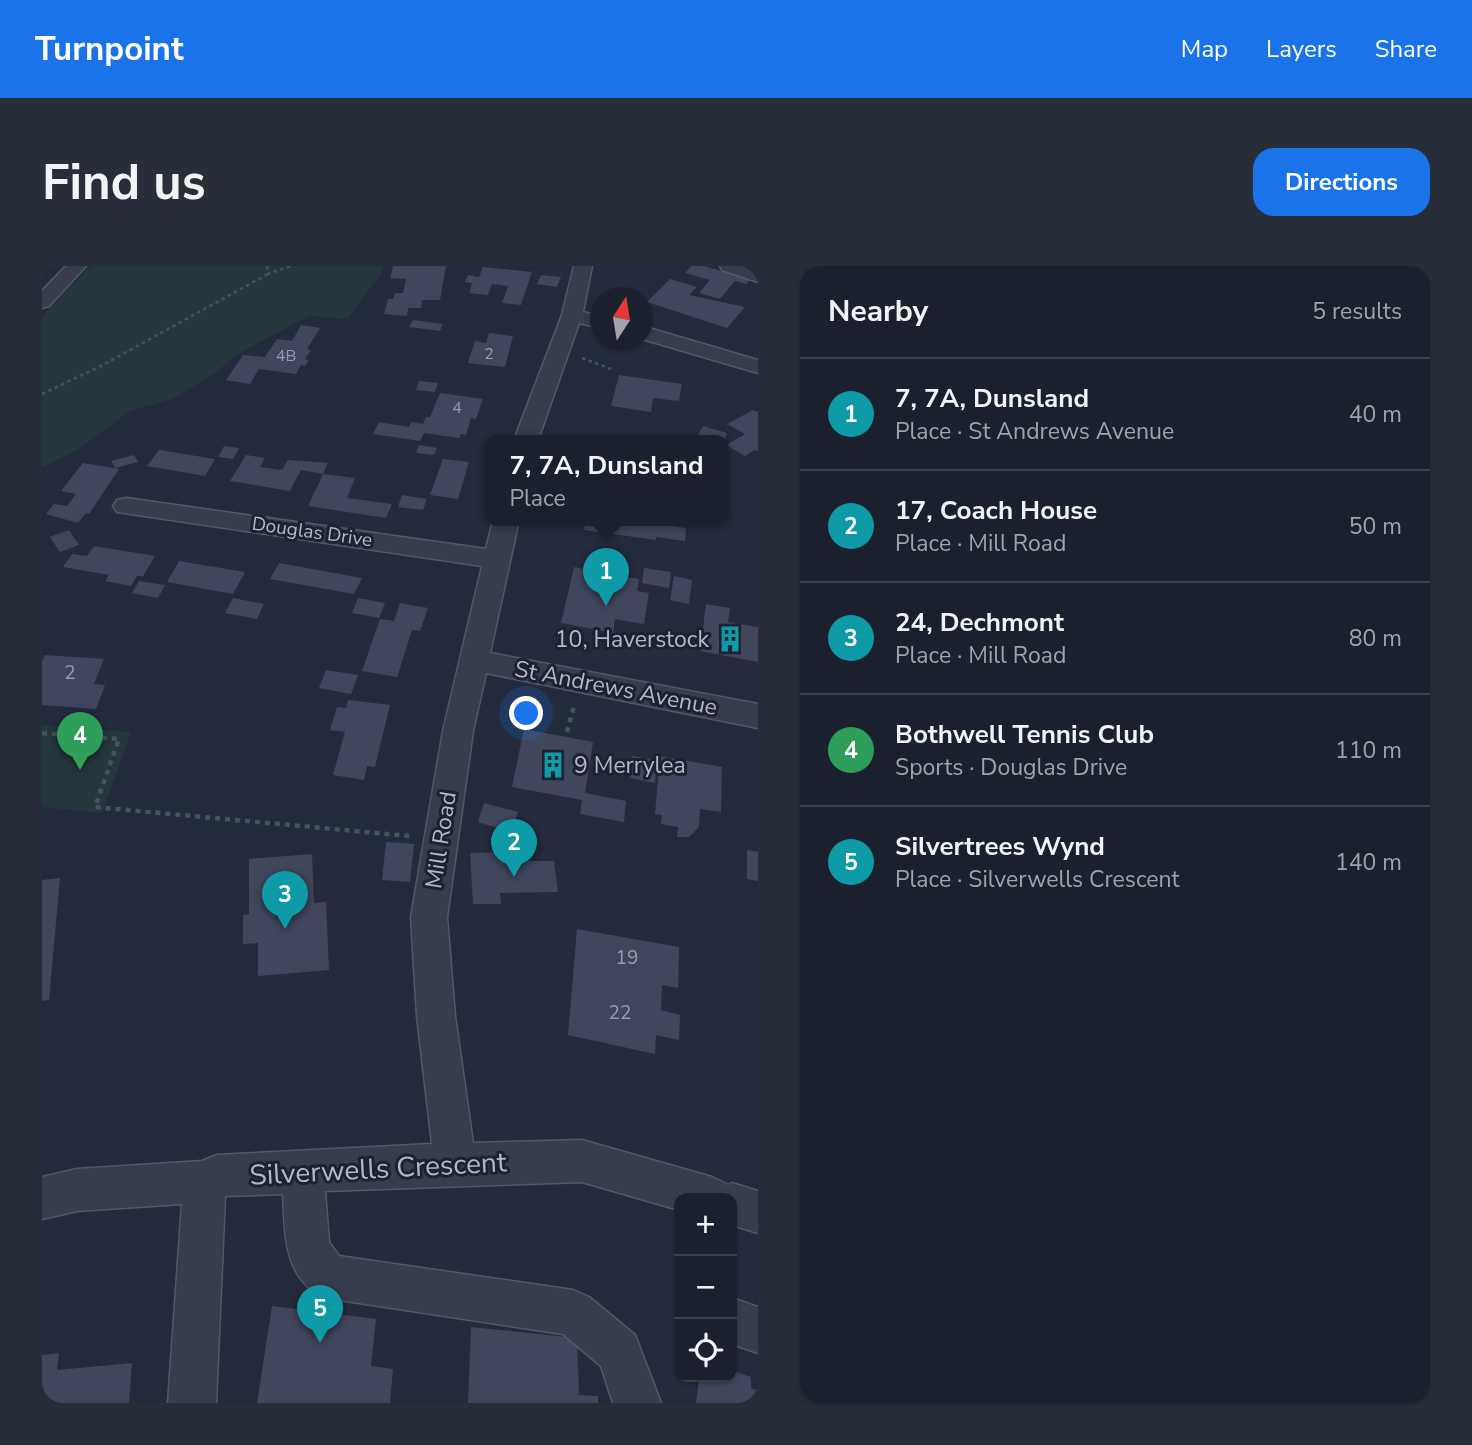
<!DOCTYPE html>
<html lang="en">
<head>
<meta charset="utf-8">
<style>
	body { margin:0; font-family:"Nunito Sans",sans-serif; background:#282d3a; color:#f1f3f6 }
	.controls { position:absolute; right:21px; bottom:21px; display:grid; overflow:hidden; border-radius:14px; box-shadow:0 2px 5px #0004 }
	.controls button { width:63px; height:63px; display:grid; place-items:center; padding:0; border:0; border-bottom:2px solid #393e4a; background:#1b202e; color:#f1f3f6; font:35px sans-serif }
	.compass { position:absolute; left:548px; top:21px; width:63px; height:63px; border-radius:50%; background:#1b202e; box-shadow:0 2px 5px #0004; rotate:12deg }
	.you { position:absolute; left:485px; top:448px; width:24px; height:24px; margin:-18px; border:5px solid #fff; border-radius:50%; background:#1a73e8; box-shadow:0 0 0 10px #1a73e833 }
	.badge { display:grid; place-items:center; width:46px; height:46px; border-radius:50%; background:#1a73e8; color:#fff; font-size:23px; font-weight:700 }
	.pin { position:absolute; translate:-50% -58px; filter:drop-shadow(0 2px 4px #0008) }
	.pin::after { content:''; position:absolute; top:37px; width:24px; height:21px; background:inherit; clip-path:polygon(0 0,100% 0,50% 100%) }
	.popup { position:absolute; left:442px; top:169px; width:245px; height:91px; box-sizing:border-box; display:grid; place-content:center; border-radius:14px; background:#1b202e; filter:drop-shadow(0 2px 5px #0005); font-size:23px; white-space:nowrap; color:#a0a3aa }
	.popup b { font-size:26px; color:#f1f3f6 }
	.popup::after { content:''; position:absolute; left:50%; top:100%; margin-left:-14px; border:14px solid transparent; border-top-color:#1b202e }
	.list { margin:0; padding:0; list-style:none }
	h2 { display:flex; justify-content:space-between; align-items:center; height:91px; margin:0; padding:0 28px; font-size:30px }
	h2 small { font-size:23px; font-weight:400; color:#a0a3aa }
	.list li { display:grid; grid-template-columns:46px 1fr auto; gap:21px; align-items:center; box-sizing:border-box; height:112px; padding:0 28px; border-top:2px solid #393e4a }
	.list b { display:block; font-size:26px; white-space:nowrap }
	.list p { margin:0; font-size:23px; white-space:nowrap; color:#a0a3aa }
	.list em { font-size:23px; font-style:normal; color:#a0a3aa }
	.icon { flex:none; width:38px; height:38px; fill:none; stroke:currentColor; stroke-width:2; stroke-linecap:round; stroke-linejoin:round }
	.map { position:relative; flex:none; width:716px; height:1137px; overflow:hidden; border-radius:21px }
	header { display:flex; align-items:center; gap:42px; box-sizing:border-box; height:98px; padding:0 35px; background:#1a73e8; color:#fff }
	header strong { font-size:33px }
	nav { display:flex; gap:38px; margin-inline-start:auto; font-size:24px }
	.intro { display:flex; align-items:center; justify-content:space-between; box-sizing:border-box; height:168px; padding:0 42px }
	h1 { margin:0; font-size:49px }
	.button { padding:18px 32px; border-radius:21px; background:#1a73e8; color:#fff; font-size:24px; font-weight:700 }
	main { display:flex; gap:42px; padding:0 42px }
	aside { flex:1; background:#1b202e; border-radius:21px; box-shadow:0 2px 5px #0004 }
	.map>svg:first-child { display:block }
	.green { fill:#26383e }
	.building { fill:#40475d }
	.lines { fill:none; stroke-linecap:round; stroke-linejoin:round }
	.minor-casing { stroke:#535868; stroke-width:3 }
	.path-far1 { stroke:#43555b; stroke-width:2.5; stroke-dasharray:3.5 3.5; stroke-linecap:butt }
	.path { stroke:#43555b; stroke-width:4.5; stroke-dasharray:5 5; stroke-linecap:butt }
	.minor { fill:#373d4d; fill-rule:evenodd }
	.labels { text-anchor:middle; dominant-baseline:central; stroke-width:6; stroke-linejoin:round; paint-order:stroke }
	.far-number-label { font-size:16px; fill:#969cad }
	.far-street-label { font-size:19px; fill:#b3b8c8; stroke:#1d2232 }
	.number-label { font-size:19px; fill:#969cad }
	.poi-label { font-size:23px; fill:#b3b8c8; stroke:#1d2232; text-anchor:end }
	.street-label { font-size:23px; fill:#b3b8c8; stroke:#1d2232 }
	.near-street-label { font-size:28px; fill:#b3b8c8; stroke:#1d2232 }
</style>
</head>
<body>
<header>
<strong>Turnpoint</strong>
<nav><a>Map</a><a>Layers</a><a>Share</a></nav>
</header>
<div class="intro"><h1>Find us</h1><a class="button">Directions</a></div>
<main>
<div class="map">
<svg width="716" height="1137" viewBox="0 0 716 1137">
	<rect width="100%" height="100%" fill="#242b3d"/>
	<path class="green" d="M 49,0 L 341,0 L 339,8 L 305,53 L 267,50 L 197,87 L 174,106 L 131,133 L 88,145 L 38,182 L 0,202 L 0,50 Z
		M 0,459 L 89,466 L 60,547 L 0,541 Z"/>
	<path class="building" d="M 351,0 L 404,0 L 398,34 L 380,34 L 379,42 L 366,42 L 365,50 L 342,48 L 346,33 L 351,33 L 353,27 L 361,27 L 364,13 L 348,12 Z
		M 649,0 L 661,0 L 709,13 L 704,18 L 693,15 L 678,33 L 657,27 L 668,14 L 643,7 Z
		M 441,1 L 490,6 L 479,39 L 460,37 L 466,20 L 450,18 L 446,29 L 427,27 L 430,17 L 423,16 L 426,9 L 437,11 Z
		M 499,9 L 519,11 L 515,21 L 495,18 Z
		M 628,13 L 655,21 L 647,29 L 703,41 L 685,62 L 605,36 Z
		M 371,54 L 401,58 L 398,65 L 367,61 Z
		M 259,59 L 278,62 L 265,83 L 269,84 L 263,93 L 267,94 L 263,100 L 259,99 L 254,108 L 217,103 L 208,118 L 184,114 L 201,89 L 223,91 L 235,73 L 250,75 Z
		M 447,67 L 471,70 L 463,101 L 426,97 L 433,75 L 444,77 Z
		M 577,109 L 640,118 L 637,135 L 611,132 L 609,146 L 569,140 Z
		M 377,115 L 396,117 L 393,126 L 374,124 Z
		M 398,127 L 441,133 L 434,153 L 429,152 L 424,169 L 419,168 L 417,172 L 382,167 L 378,175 L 331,168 L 337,156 L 367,161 L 369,156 L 381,158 L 384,151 L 388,151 Z
		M 711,144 L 716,146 L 716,185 L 712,184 L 703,190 L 684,179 L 703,168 L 685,158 Z
		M 661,160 L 685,167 L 682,174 L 653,174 Z
		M 377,179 L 395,182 L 392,189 L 374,187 Z
		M 182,180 L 197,182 L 191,193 L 176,191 Z
		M 117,184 L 173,193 L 163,210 L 105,200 Z
		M 92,189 L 96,196 L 73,202 L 69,195 Z
		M 204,189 L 223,192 L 218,201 L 240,204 L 246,194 L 286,197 L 281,208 L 313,212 L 305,232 L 350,238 L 344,252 L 266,240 L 281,208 L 259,204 L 248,225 L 188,215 Z
		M 401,193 L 427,196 L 416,233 L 388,229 Z
		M 41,197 L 77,203 L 47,248 L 44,247 L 36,257 L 4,248 L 12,238 L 25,240 L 34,228 L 19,225 Z
		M 360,229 L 385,233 L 381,244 L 356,241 Z
		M 544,254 L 590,254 L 644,262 L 643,275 L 614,271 L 614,274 L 542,264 Z
		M 27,264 L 37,279 L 18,286 L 8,271 Z
		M 52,280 L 113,290 L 101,310 L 95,310 L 89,320 L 63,315 L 67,309 L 21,301 L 30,288 L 45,290 Z
		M 137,295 L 203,306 L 191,328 L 125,316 Z
		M 237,297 L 320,312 L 312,328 L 228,313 Z
		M 532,301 L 597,313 L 595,325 L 607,327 L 602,358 L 573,353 L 571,367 L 519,357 Z
		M 602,302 L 629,306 L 627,322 L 600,317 Z
		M 632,310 L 650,314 L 647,338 L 628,334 Z
		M 97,315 L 123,319 L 116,332 L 90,327 Z
		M 191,332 L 222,338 L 215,353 L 183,347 Z
		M 316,332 L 343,337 L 337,352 L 310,347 Z
		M 358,337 L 386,342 L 378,365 L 370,364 L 355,411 L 320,405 L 338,353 L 352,355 Z
		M 664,338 L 688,342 L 686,356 L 716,361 L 716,396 L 658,385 Z
		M 3,389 L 62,393 L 52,418 L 63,419 L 54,443 L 0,439 L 0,396 Z
		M 284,404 L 316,409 L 309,428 L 277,422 Z
		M 306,434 L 348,439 L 333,501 L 325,500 L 322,514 L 291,509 L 303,466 L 288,464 L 295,441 L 304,442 Z
		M 482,463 L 551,476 L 543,527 L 584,535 L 582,556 L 538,548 L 540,534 L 470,521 Z
		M 590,490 L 615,494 L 613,517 L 588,512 Z
		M 618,490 L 680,501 L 679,546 L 658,543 L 657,561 L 647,571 L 635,571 L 636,561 L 619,558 L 620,549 L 613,548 Z
		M 442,537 L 476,546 L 469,566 L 436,556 Z
		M 344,576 L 372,578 L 368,616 L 340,614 Z
		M 705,584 L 716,586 L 716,615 L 705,613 Z
		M 460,586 L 461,595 L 512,595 L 516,626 L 458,627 L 459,638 L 431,638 L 428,587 Z
		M 270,588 L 272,637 L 284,636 L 287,704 L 216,710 L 216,677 L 201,678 L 201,649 L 207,648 L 207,593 Z
		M 18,612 L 7,734 L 0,735 L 0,614 Z
		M 535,663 L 637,681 L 636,722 L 620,719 L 619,744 L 638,749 L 637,774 L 614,769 L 613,788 L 526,769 Z
		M 230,1040 L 334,1053 L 329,1100 L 351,1103 L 348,1137 L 215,1137 Z
		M 429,1061 L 535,1072 L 537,1129 L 556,1130 L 556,1137 L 426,1137 Z
		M 17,1087 L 15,1104 L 90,1097 L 87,1137 L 0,1137 L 0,1089 Z
		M 690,1104 L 709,1111 L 709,1122 L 716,1125 L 716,1137 L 654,1137 L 657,1111 L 680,1114 L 680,1111 L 690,1111 Z"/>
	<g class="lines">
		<g class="minor-casing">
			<path id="minor" d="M 24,0 L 44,0 L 7,40 L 0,42 L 0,25 Z
				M 532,0 L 550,0 L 541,46 L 558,50 L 558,62 L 537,57 L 496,174 L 472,174 L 520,49 Z
				M 678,0 L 705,0 L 716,4 L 716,16 L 680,4 Z
				M 600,60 L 716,94 L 716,107 L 600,73 Z
				M 84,232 L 444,283 L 451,254 L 477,254 L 448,387 L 716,438 L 716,462 L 444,407 L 431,465 L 405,651 L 413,750 L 431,877 L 540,874 L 670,911 L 686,919 L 690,917 L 716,925 L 716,967 L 690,959 L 690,932 L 637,932 L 637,944 L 540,916 L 283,925 L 287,976 L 297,990 L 531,1024 L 547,1031 L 593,1069 L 619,1137 L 571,1137 L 559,1100 L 521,1068 L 284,1032 C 241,1014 243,967 241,928 L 183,930 L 174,1137 L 126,1137 L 140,938 L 35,945 L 0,953 L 0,911 L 35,903 L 160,895 L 175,889 L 390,878 L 375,750 L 369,651 L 401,465 L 440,300 L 75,246 L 71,240 L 75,234 Z
				M 690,1032 L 716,1041 L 716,1087 L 690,1078 Z"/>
		</g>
		<path class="path-far1" d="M 225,0 L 226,8 L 249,0
			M 540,92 L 569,103
			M 0,128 L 59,100 L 226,8"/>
		<path class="path" d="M 525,466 L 532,440
			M 0,467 L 77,473 L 53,541 L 367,570"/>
		<use href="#minor" class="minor"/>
	</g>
	<defs>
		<g id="building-bare" transform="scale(2.1)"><path d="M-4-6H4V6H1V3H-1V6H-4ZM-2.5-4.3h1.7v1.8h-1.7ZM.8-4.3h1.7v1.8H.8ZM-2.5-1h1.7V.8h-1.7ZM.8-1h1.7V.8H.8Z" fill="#0f9aa8" stroke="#1d2232" stroke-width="2.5" paint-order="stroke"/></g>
	</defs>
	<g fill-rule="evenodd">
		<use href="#building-bare" x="688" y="373"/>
		<use href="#building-bare" x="511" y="499"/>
	</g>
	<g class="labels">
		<g class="far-number-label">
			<text x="447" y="88">2</text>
			<text x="244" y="90">4B</text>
			<text x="415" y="142">4</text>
		</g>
		<g class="far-street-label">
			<text transform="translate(270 266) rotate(8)">Douglas Drive</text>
		</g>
		<g class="number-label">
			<text x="28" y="407">2</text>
			<text x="585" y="692">19</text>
			<text x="578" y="747">22</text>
		</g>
		<g class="poi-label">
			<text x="667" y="373">10, Haverstock</text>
			<text x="532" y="499" text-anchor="start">9 Merrylea</text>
		</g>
		<g class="street-label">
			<text transform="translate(574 422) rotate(11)">St Andrews Avenue</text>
			<text transform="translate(399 574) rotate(-81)">Mill Road</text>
		</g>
		<g class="near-street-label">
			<text transform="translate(336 903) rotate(-3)">Silverwells Crescent</text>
		</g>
	</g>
</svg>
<div class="controls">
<button>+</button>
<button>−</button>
<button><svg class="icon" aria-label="locate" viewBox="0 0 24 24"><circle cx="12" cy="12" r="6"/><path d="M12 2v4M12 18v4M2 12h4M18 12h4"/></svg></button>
</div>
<svg class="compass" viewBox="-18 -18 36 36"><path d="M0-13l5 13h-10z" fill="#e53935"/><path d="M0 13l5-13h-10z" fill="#a0a3aa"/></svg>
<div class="you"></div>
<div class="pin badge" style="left:564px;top:340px;background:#0f9aa8">1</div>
<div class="popup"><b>7, 7A, Dunsland</b>Place</div>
<div class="pin badge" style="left:472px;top:611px;background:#0f9aa8">2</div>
<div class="pin badge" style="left:243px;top:663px;background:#0f9aa8">3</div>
<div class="pin badge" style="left:38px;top:504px;background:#2e9e5b">4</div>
<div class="pin badge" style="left:278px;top:1077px;background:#0f9aa8">5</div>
</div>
<aside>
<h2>Nearby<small>5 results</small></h2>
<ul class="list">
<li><span class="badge" style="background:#0f9aa8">1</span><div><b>7, 7A, Dunsland</b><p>Place · St Andrews Avenue</p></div><em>40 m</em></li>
<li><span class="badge" style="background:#0f9aa8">2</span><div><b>17, Coach House</b><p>Place · Mill Road</p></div><em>50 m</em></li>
<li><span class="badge" style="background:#0f9aa8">3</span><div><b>24, Dechmont</b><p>Place · Mill Road</p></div><em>80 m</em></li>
<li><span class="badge" style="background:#2e9e5b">4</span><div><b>Bothwell Tennis Club</b><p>Sports · Douglas Drive</p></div><em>110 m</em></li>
<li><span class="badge" style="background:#0f9aa8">5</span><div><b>Silvertrees Wynd</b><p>Place · Silverwells Crescent</p></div><em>140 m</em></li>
</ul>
</aside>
</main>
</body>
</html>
